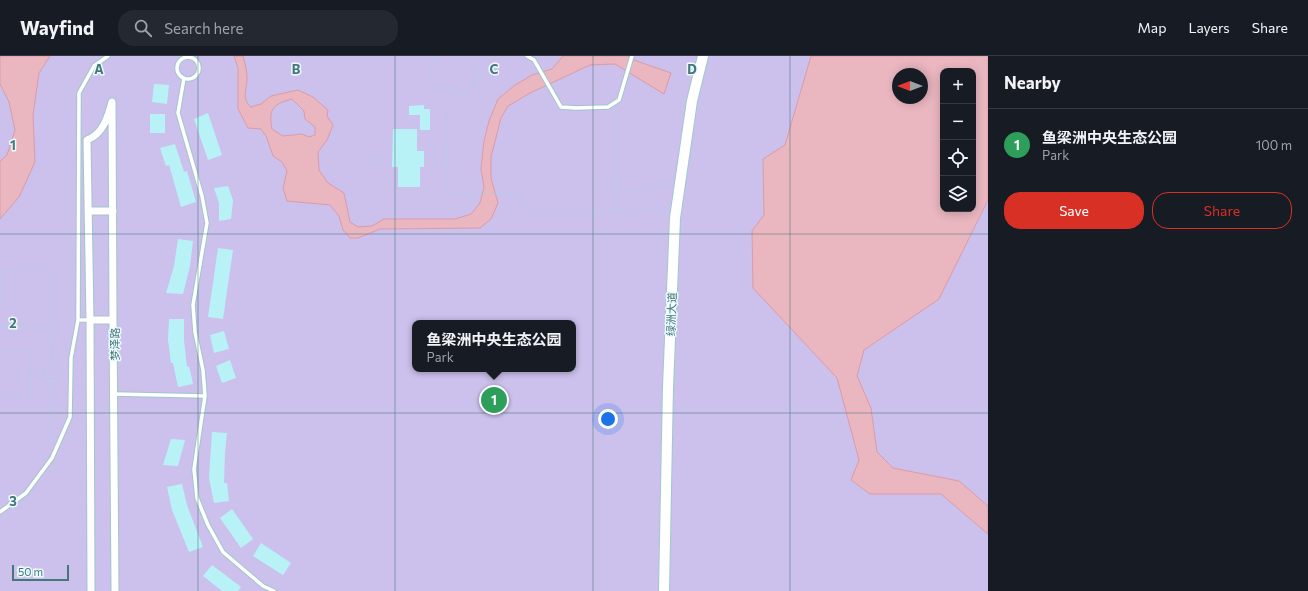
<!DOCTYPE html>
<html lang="en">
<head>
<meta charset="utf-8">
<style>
	body { margin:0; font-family:Commissioner,"Noto Sans SC",sans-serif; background:#242831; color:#f1f3f6 }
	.controls { position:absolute; right:12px; top:12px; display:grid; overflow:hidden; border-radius:8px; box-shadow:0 2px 10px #0003 }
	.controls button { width:36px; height:36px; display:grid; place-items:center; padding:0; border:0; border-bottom:1px solid #363941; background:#171b24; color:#f1f3f6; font:20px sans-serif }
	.compass { position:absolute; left:892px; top:12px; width:36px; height:36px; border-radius:50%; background:#171b24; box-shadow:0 2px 10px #0003; rotate:270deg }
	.scale { position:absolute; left:12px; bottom:10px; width:57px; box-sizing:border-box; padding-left:4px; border:2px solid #477879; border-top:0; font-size:11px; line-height:14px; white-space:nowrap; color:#477879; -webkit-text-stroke:3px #ebfaff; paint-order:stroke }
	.you { position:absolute; left:608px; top:363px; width:14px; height:14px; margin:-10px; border:3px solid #fff; border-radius:50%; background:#1a73e8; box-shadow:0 0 0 6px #1a73e833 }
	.badge { display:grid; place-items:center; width:26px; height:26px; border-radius:50%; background:#d93025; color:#fff; font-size:13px; font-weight:700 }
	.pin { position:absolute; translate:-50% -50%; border:2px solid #fff; box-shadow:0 1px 4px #0006 }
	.popup { position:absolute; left:412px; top:264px; width:164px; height:52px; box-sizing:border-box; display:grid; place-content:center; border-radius:8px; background:#171b24; filter:drop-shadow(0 1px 3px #0005); font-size:13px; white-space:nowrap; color:#9ea1a6 }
	.popup b { font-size:15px; color:#f1f3f6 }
	.popup::after { content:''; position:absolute; left:50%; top:100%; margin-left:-8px; border:8px solid transparent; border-top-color:#171b24 }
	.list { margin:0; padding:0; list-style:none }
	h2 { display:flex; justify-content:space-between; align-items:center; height:52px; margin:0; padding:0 16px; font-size:17px }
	h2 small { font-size:13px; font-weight:400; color:#9ea1a6 }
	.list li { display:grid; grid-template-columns:26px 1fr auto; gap:12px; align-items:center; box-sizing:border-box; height:72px; padding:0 16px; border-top:1px solid #363941 }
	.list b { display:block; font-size:15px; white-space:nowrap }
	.list p { margin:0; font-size:13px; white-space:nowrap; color:#9ea1a6 }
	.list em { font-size:13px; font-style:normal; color:#9ea1a6 }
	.actions { display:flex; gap:8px; padding:12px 16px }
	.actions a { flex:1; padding:9px 0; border:1px solid #d93025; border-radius:16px; text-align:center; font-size:14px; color:#d93025 }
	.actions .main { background:#d93025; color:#fff }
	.icon { flex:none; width:22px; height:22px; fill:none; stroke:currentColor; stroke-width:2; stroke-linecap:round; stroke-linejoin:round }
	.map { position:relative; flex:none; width:988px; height:535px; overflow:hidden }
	header { display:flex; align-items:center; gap:24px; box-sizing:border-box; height:56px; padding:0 20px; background:#171b24; border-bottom:1px solid #363941 }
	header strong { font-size:19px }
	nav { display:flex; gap:22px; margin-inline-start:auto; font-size:14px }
	.search { width:280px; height:36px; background:#242831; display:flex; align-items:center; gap:10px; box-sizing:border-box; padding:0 14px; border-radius:16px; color:#9ea1a6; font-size:15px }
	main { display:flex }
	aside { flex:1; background:#171b24 }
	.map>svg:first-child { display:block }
	.green { fill:#ccc0ed; fill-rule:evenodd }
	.water { fill:#eab6c0; stroke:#dc9ba7; fill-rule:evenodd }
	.building { fill:#b8f2f6 }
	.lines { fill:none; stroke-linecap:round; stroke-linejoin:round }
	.lane-casing { stroke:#a1c6c9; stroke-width:5.5 }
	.street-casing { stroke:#a1c6c9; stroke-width:9 }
	.secondary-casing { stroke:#9ec9cd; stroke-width:12 }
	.path { stroke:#9bd8db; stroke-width:1.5; stroke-dasharray:1 3; stroke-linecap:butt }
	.lane { stroke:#fff; stroke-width:3.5 }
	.street { stroke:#fff; stroke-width:7 }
	.secondary { stroke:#fff; stroke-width:10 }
	.grid { fill:none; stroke:#477879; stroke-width:1; stroke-opacity:0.55 }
	.labels { text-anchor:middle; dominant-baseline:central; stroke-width:3; stroke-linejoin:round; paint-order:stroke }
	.street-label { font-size:11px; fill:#477879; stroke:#ebfaff }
	.grid-label { font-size:13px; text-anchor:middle; font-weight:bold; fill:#477879; stroke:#ebfaff; stroke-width:3; stroke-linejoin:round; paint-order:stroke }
</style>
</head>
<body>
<header>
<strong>Wayfind</strong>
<div class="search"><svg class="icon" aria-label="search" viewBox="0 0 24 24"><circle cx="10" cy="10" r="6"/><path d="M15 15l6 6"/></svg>Search here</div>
<nav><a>Map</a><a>Layers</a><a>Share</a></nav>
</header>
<main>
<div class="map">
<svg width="988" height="535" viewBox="0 0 988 535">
	<rect width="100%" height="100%" fill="#e3f7fe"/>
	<path class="green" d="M 0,0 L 988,0 L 988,535 L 0,535 ZM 943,15 L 973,15 L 973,153 L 943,153 ZM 898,18 L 922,18 L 922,42 L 898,42 ZM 415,267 L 573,267 L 573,313 L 415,313 Z"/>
	<path class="water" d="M 0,0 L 50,0 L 39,17 L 33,59 L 35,106 L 19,141 L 0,163 L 0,105 L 7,99 L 15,74 L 9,46 L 0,28 Z
		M 234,0 L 243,0 C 245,7 247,15 247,22 C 247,33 241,43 251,51 L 261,48 L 271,40 L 298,34 L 313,41 L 328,54 L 327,60 L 333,69 L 327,84 L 318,96 L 319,114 L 328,127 L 344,137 L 350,166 L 358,171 L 372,170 L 384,163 L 455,163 L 471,158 L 480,147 L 484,131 L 481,113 L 484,85 L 489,65 L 498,43 L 515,29 L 532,19 L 552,13 L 563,0 L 628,0 L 631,3 L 671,17 L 664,38 L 615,8 L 590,9 L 530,37 L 508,50 L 501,62 L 491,101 L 491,122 L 498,147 L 491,163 L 480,172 L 380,173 L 358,182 L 350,182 L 343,174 L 339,160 L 330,149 L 287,145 L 283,132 L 287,115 L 282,106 L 273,100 L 266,80 L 261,73 L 248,72 L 238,53 L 238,12 ZM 292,43 L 304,55 L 305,63 L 315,71 L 315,79 L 309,81 L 302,78 L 283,80 L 272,73 C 268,53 273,48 292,43 Z
		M 811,0 L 988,0 L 988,144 L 939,243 L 864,294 L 857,320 L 871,352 L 877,396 L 893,412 L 959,425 L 988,450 L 988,478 L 941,438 L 870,438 L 851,424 L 859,404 L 837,322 L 753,232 L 752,175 L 764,159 L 763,103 L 785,89 ZM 943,15 L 973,15 L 973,153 L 943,153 ZM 898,18 L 922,18 L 922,42 L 898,42 Z"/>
	<path class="building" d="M 154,28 L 169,29 L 167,48 L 152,46 Z
		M 424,49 L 424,53 L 430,53 L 430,74 L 420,74 L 420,59 L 409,59 L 409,50 Z
		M 208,57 L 222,99 L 208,104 L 194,63 Z
		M 150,58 L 165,58 L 165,77 L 150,77 Z
		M 393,73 L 417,73 L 417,95 L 424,95 L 424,111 L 420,111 L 420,131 L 398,131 L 398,111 L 392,111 Z
		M 175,88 L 184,116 L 187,115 L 196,146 L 181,151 L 169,109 L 166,110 L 160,92 Z
		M 228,130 L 233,144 L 231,163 L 219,165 L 219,147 L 214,132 Z
		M 178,183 L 193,185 L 190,210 L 183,238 L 166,237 L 174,210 Z
		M 218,192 L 233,194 L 223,263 L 208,261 Z
		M 169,263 L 184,263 L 184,284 L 187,311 L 189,310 L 193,328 L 178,331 L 173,307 L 171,307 L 168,284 Z
		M 224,275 L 229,293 L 214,297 L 210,279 Z
		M 230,304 L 236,322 L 222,327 L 216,310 Z
		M 212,376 L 227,377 L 225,396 L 224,427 L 227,427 L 229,445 L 214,447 L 209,422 Z
		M 171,383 L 185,384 L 178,410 L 163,409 Z
		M 182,428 L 187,449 L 203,491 L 189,496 L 172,454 L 167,431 Z
		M 232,453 L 253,483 L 241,492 L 220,462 Z
		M 261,487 L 291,507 L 283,519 L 253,500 Z
		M 212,509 L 241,531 L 238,535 L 222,535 L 203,520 Z"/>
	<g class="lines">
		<g class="lane-casing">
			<path id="lane" d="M 527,0 L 534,4 L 561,51 L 576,52 L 608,51 L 619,44 L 632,0
				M177 12a11 11 0 1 1 22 0a11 11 0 1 1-22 0Z
				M 184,22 L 178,57 L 202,140 L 207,167 L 193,249 L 195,276 L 203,314 L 205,340 L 194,413 L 197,442 L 208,469 L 223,496 L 263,530 L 274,535
				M 78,264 L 90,264
				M 114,338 L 205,340
				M 0,456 L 26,437 L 52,402 L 70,361 L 71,302 L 78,264 L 79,37 L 94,10 L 108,0"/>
		</g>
		<g class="street-casing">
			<path id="street" d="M 88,155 L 113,155
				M 90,264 L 87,84 C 103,78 108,61 112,46 L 113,264
				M 91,535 L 90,264 L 113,264 L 115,535"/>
		</g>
		<g class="secondary-casing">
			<path id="secondary" d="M 664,535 L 668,331 L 675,162 L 692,45 L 703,0"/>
		</g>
		<path class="path" d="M 437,0 C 433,8 425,20 431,28 L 463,38
			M 615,53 L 616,155
			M 370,104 L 383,104
			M 424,104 L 446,104 L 447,53 L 472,30 L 475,20 L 476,0
			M 446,104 L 447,135 L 453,138 L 510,137 L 535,157 L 648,154 L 668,157
			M 616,136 L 671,129
			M 0,244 L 2,243 L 2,214 L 51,213 L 52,307
			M 0,271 L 52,270
			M 0,295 L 30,295 L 31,340 L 0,340
			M44 315a8 8 0 1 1 16 0a8 8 0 1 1-16 0Z
			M 30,316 L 44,316
			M 51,323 L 52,389"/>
		<use href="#lane" class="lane"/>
		<use href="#street" class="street"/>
		<use href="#secondary" class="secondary"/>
	</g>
	<path class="grid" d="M 198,0 L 198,535M 395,0 L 395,535M 593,0 L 593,535M 790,0 L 790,535M 0,178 L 988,178M 0,357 L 988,357"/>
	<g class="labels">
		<g class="street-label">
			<text transform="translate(671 258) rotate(-88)">绿洲大道</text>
			<text transform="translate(114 288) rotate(-90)">梦泽路</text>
		</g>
	</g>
	<g class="grid-label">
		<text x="99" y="18">A</text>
		<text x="296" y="18">B</text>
		<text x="494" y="18">C</text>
		<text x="692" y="18">D</text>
		<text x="13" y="94">1</text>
		<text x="13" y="272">2</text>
		<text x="13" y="450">3</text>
	</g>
</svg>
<div class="controls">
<button>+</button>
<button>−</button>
<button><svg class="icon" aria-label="locate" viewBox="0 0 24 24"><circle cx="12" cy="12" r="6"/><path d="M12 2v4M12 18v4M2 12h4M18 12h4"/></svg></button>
<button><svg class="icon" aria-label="layers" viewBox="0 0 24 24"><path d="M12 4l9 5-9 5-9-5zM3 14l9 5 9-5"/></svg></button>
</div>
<svg class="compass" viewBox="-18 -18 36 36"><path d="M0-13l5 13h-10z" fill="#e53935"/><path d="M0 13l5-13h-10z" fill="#9ea1a6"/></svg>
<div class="scale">50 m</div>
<div class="you"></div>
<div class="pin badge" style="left:494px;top:344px;background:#2e9e5b">1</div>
<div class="popup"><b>鱼梁洲中央生态公园</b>Park</div>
</div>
<aside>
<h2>Nearby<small></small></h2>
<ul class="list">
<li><span class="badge" style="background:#2e9e5b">1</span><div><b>鱼梁洲中央生态公园</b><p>Park</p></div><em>100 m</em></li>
</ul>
<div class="actions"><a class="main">Save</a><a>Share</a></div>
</aside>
</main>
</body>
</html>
